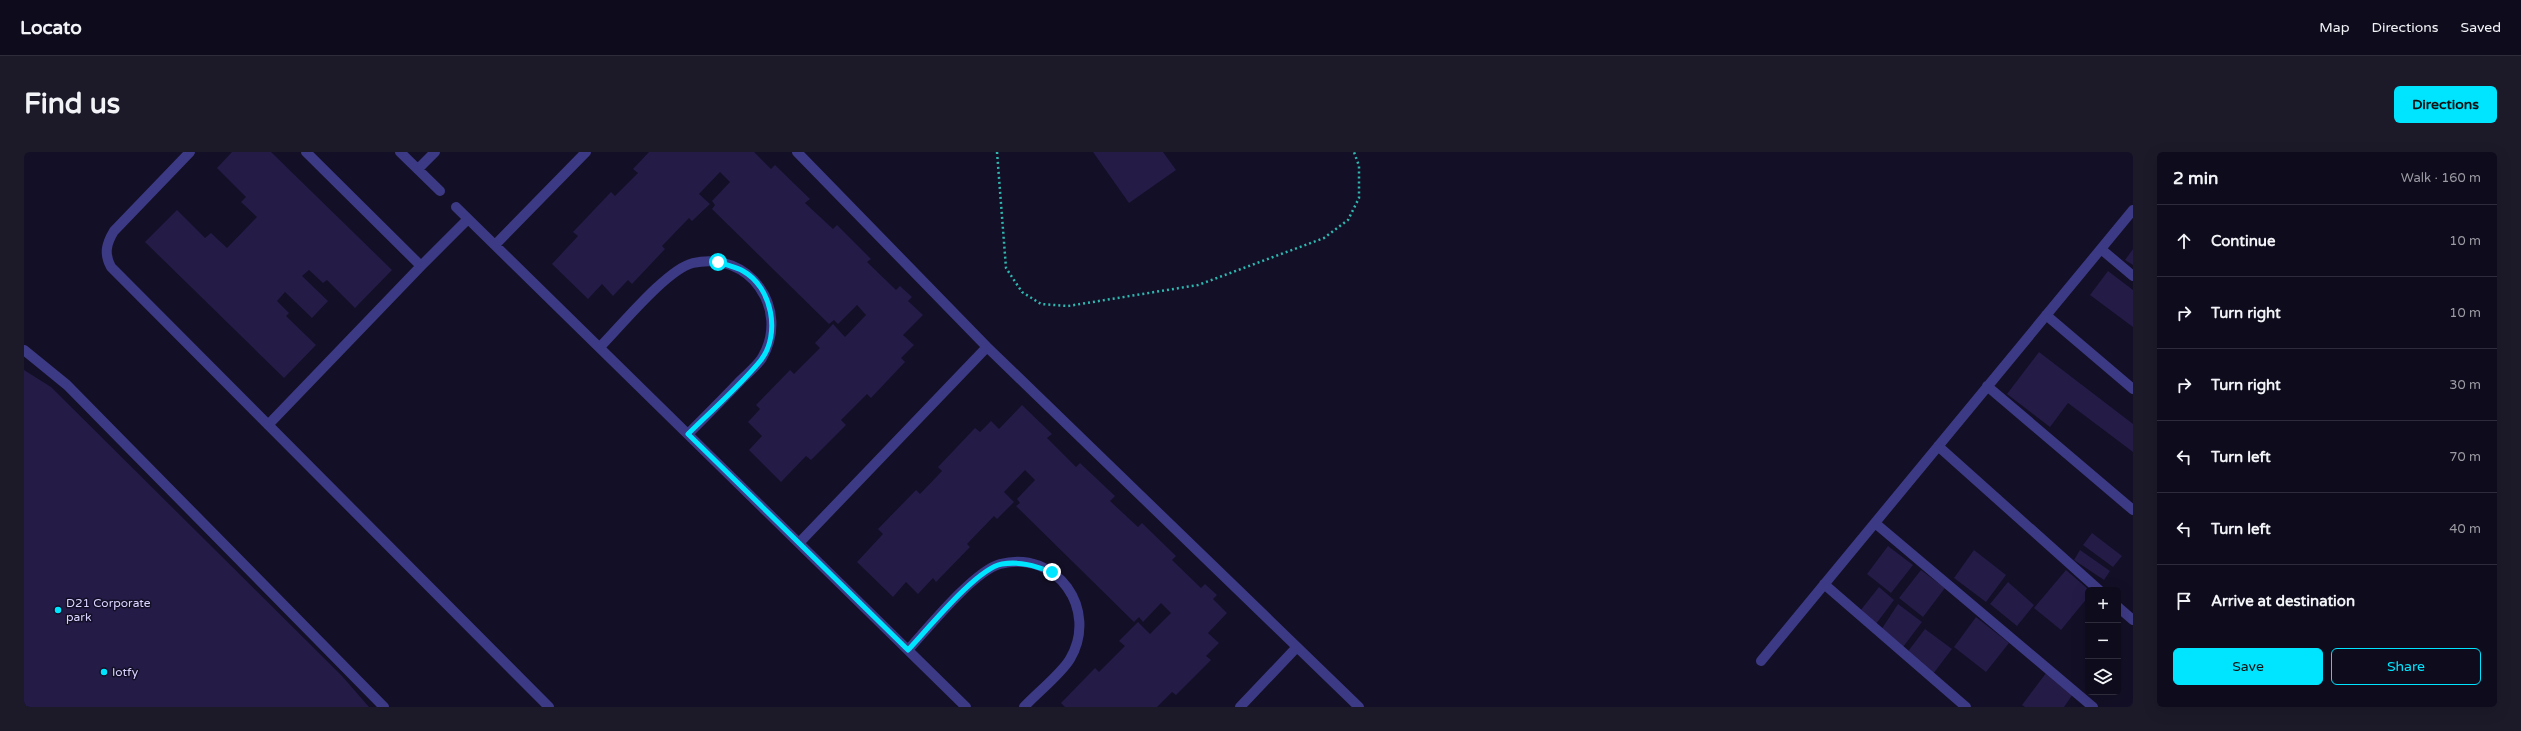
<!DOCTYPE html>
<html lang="en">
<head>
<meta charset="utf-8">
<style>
	body { margin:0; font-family:"Varela Round",sans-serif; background:#1c1929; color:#f1f3f6 }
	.controls { position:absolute; right:12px; bottom:12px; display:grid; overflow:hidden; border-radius:6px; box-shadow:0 4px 16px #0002 }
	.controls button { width:36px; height:36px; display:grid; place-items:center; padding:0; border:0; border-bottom:1px solid #2e2b3b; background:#0e0b1c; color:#f1f3f6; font:20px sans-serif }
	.stop { position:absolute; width:12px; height:12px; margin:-9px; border:3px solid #00e5ff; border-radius:50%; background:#fff }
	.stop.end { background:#00e5ff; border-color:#fff; box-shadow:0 1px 4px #0008 }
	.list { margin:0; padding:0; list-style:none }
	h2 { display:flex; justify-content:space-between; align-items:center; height:52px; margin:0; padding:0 16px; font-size:17px }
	h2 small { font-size:13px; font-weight:400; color:#9b9ba3 }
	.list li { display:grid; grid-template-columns:26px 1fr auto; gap:12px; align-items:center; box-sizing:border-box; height:72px; padding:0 16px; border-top:1px solid #2e2b3b }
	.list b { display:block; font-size:15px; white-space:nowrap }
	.list em { font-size:13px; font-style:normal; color:#9b9ba3 }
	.actions { display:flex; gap:8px; padding:12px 16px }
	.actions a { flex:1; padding:9px 0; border:1px solid #00e5ff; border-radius:6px; text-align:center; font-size:14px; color:#00e5ff }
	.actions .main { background:#00e5ff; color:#111 }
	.icon { flex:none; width:22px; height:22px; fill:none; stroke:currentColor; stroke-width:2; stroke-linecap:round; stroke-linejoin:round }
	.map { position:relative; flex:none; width:2109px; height:555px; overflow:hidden; border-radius:6px }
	header { display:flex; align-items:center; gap:24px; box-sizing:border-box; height:56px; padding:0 20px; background:#0e0b1c; border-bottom:1px solid #2e2b3b }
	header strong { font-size:19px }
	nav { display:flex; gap:22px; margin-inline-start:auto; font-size:14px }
	.intro { display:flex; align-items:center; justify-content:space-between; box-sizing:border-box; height:96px; padding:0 24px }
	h1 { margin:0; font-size:28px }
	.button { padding:10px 18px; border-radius:6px; background:#00e5ff; color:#111; font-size:14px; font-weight:700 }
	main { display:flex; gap:24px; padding:0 24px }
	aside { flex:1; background:#0e0b1c; border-radius:6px; box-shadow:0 4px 16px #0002 }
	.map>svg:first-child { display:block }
	.building { fill:#241b47 }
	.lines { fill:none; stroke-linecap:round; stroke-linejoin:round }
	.path { stroke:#2fb8b0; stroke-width:2.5; stroke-dasharray:2 3; stroke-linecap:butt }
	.service { stroke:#3d3a85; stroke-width:10 }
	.minor { stroke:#3d3a85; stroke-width:10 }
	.route { stroke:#00e5ff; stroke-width:5 }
	.poi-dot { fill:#00e5ff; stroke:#130f26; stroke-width:1.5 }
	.labels { text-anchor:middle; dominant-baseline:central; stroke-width:3; stroke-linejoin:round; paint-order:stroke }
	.poi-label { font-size:12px; fill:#d9d4ff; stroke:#130f26; text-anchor:start }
</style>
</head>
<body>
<header>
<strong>Locato</strong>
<nav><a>Map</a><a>Directions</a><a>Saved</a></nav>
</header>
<div class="intro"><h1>Find us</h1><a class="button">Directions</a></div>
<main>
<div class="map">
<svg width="2109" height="555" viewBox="0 0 2109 555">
	<rect width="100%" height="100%" fill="#130f26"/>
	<path class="building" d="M 208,0 L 247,0 L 368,118 L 331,156 L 303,128 L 299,131 L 285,118 L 278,124 L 304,149 L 288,166 L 261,140 L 253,149 L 265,161 L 262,164 L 292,193 L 260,226 L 121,90 L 153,58 L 181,86 L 187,81 L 203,96 L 233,65 L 217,50 L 222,45 L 193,16 Z
		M 625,0 L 730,0 L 747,17 L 751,13 L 786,47 L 781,51 L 809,77 L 813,73 L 847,107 L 843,110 L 872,138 L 876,134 L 888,145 L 884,149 L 899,163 L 879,183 L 890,193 L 877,206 L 881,210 L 847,246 L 843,242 L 817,268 L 822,273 L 787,308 L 782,304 L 757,330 L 725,298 L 738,284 L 724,270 L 736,257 L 732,253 L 766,218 L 770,222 L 796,196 L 791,191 L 809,172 L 821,185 L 842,163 L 833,153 L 814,172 L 810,168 L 805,172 L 688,57 L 691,53 L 688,49 L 706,30 L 696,20 L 675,42 L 686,52 L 668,69 L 665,66 L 638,94 L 641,97 L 608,132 L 604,128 L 589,144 L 578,132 L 564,147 L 528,112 L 554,84 L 549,80 L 587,40 L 591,44 L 614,21 L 609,17 Z
		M 1069,0 L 1139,0 L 1152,18 L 1105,51 Z
		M 2109,97 L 2109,113 L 2101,108 Z
		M 2084,119 L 2109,138 L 2109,175 L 2066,143 Z
		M 2015,200 L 2109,272 L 2109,300 L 2044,251 L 2026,275 L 1983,242 Z
		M 0,218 L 27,235 L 318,524 L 345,555 L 0,555 Z
		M 998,253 L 1028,282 L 1023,286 L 1052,315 L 1056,311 L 1091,344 L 1086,349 L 1114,375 L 1118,371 L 1152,404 L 1148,408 L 1177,436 L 1181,432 L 1193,443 L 1189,447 L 1203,461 L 1184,481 L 1195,491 L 1182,504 L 1187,508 L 1152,543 L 1148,540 L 1133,555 L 1041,555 L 1037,551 L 1071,516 L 1075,520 L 1101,494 L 1095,489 L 1114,470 L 1126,482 L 1147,461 L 1137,451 L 1119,470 L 1115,465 L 1110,470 L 992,354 L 996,351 L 993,347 L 1011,328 L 1001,318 L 980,340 L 990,350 L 973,367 L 970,364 L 943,392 L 946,395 L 912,430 L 909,426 L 894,442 L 882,430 L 869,445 L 833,410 L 859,382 L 854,377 L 892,338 L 896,342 L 918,319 L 914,315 L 951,276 L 956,280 L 967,269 L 975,277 Z
		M 2068,381 L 2098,404 L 2089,415 L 2059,393 Z
		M 1864,394 L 1889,413 L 1867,441 L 1843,422 Z
		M 1950,398 L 1982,423 L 1962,450 L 1930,426 Z
		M 2056,398 L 2086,419 L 2080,428 L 2050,408 Z
		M 1897,418 L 1921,436 L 1899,465 L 1875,446 Z
		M 2042,418 L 2064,437 L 2064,445 L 2037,478 L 2010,456 Z
		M 1984,430 L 2010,453 L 1993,474 L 1966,452 Z
		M 1855,435 L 1870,448 L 1852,472 L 1836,459 Z
		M 1874,452 L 1898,470 L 1879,495 L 1857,478 Z
		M 1952,465 L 1985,491 L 1962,520 L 1930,495 Z
		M 1901,477 L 1928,497 L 1909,522 L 1882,502 Z
		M 2022,521 L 2049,542 L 2040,555 L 2001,555 L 1998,553 Z"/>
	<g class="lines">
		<path class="path" d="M 973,0 L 982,116 L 998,140 L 1017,152 L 1044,154 L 1174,133 L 1300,86 L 1324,68 L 1335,46 L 1335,14 L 1330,0"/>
		<path class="service" d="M 166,0 L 90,79 C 82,92 80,102 87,115 L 525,555
			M 376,0 L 416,39
			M 773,0 L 963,195 L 1335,555
			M 394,17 L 411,0
			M 432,55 L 942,555
			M 471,93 L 562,0
			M 397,114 L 444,67
			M 576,195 C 596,175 643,117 669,111 C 725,98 767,157 738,206 C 733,214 724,221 717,228 C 700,246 682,264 664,282
			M 0,198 L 43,233 L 360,555
			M 244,273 L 397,114 L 282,0
			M 775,391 L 963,195
			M 884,498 C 904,476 950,419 976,412 C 1033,397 1075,458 1046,507 C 1038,521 1012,542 1000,555
			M 1216,555 L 1272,496"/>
		<path class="minor" d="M 2077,97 L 2109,124
			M 2022,163 L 2109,237
			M 1963,234 L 2109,358
			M 1914,294 L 2075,438
			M 1851,371 L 2069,555
			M 1800,432 L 1942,555
			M 2094,455 L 2109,468
			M 1737,509 L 2109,58"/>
	</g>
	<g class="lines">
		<path class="route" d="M 694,110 C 702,113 712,115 719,119 C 748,135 757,182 737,208 C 716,234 688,258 664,282 L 884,498 C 903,478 953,416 978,412 C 996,409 1011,414 1028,420"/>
	</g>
	<g class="poi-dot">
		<circle cx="34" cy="458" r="4"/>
		<circle cx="80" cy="520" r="4"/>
	</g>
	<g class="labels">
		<g class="poi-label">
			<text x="42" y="451">D21 Corporate<tspan x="42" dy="14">park</tspan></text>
			<text x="88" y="520">Iotfy</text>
		</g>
	</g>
</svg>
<div class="controls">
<button>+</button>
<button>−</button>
<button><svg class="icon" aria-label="layers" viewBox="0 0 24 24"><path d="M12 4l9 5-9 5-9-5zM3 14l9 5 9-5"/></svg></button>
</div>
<div class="stop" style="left:694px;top:110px"></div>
<div class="stop end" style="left:1028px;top:420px"></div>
</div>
<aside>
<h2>2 min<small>Walk · 160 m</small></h2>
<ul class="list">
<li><svg class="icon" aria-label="ahead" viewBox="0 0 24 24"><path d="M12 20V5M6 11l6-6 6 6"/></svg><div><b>Continue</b></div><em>10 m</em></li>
<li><svg class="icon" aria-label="right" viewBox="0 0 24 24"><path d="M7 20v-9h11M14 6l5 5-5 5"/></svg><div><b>Turn right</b></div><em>10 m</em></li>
<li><svg class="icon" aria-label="right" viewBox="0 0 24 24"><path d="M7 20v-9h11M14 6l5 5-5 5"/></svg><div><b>Turn right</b></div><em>30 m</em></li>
<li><svg class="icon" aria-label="left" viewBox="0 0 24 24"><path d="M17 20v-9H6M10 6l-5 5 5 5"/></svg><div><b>Turn left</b></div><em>70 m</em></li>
<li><svg class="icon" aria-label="left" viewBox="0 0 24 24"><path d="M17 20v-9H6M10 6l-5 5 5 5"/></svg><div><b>Turn left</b></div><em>40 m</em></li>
<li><svg class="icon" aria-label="arrive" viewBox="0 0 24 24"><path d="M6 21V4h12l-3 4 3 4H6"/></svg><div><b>Arrive at destination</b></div></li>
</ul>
<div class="actions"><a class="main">Save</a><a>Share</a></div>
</aside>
</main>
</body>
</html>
